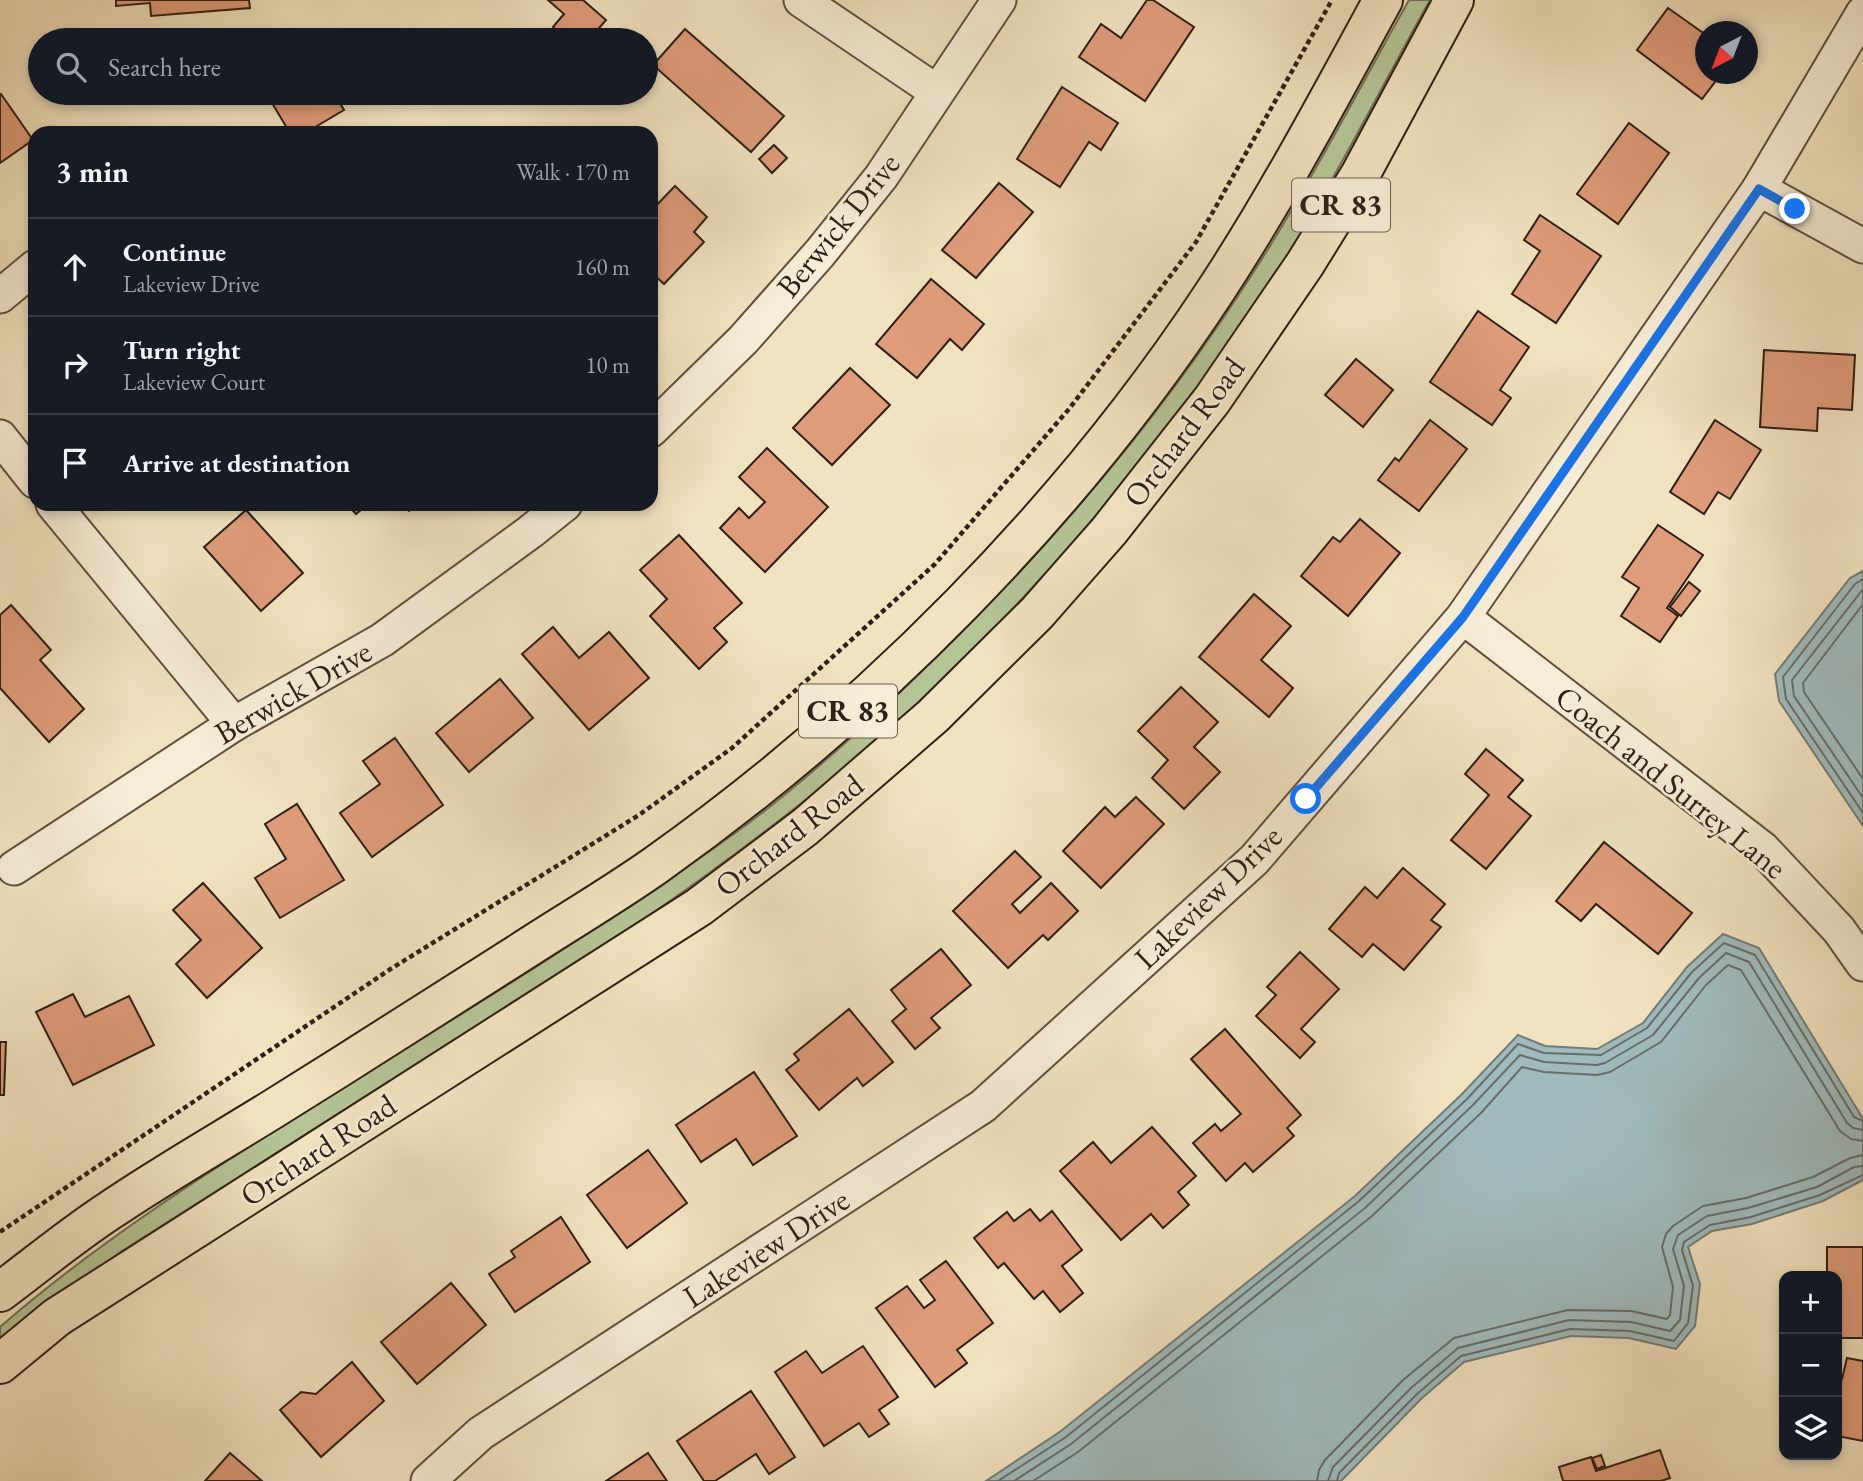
<!DOCTYPE html>
<meta charset="utf-8">
<style>
body{margin:0;font-family:"EB Garamond",serif;background:#242831;color:#f1f3f6}
.controls{position:absolute;right:21px;bottom:21px;display:grid;overflow:hidden;border-radius:14px;box-shadow:0 4px 10px #0003}
.controls button{width:63px;height:63px;display:grid;place-items:center;padding:0;border:0;border-bottom:2px solid #363941;background:#171b24;color:#f1f3f6;font:35px sans-serif}
.compass{position:absolute;left:1695px;top:21px;width:63px;height:63px;border-radius:50%;background:#171b24;box-shadow:0 4px 10px #0003;rotate:222deg}
.stop{position:absolute;width:21px;height:21px;margin:-16px;border:5px solid #1a73e8;border-radius:50%;background:#fff}
.stop.end{background:#1a73e8;border-color:#fff;box-shadow:0 2px 7px #0008}
.list{margin:0;padding:0;list-style:none}
h2{display:flex;justify-content:space-between;align-items:center;height:91px;margin:0;padding:0 28px;font-size:30px}
h2 small{font-size:23px;font-weight:400;color:#9ea1a6}
.list li{display:grid;grid-template-columns:46px 1fr auto;gap:21px;align-items:center;box-sizing:border-box;height:98px;padding:0 28px;border-top:2px solid #363941}
.list b{display:block;font-size:26px;white-space:nowrap}
.list p{margin:0;font-size:23px;white-space:nowrap;color:#9ea1a6}
.list em{font-size:23px;font-style:normal;color:#9ea1a6}
.icon{flex:none;width:38px;height:38px;fill:none;stroke:currentColor;stroke-width:2;stroke-linecap:round;stroke-linejoin:round}
.map{position:relative;flex:none;width:1863px;height:1481px;overflow:hidden}
.search{position:absolute;background:#171b24;box-shadow:0 4px 10px #0003;left:28px;top:28px;width:630px;height:77px;display:flex;align-items:center;gap:18px;box-sizing:border-box;padding:0 24px;border-radius:38px;color:#9ea1a6;font-size:26px}
.panel{position:absolute;background:#171b24;box-shadow:0 4px 10px #0003;left:28px;top:126px;width:630px;height:385px;border-radius:21px}
.map>svg:first-child{display:block}
</style>
<div class="map">
<svg width="1863" height="1481" viewBox="0 0 1863 1481">
<rect width="100%" height="100%" fill="#f2e3c0"/>
<filter id="stains"><feTurbulence type="fractalNoise" baseFrequency=".00286" numOctaves="4"/><feColorMatrix values="0 0 0 0 .2 0 0 0 0 .09 0 0 0 0 .02 0 0 0 .5 -.17"/></filter>
<radialGradient id="worn" r=".72"><stop offset=".6" stop-color="#630" stop-opacity="0"/><stop offset="1" stop-color="#630" stop-opacity=".3"/></radialGradient>
<path fill="#b5c596" stroke="#727256" stroke-width="2" d="M1409,0H1430C1378,93 1330,190 1272,279C1160,451 1020,616 866,750C794,812 718,868 640,922L122,1251L0,1341V1327C100,1240 211,1170 323,1100C463,1013 604,927 738,831C801,785 860,731 917,676C1052,547 1175,401 1273,241C1321,163 1364,80 1409,0Z"/>
<g fill="#a0bbbd" stroke="#727d7a" stroke-width="2">
<polygon points="1863,571 1863,826 1779,701 1775,674 1850,578"/>
<polygon points="1723,934 1759,948 1863,1119 1863,1180 1823,1201 1752,1224 1712,1231 1688,1247 1700,1284 1695,1326 1676,1349 1629,1338 1571,1336 1464,1362 1421,1399 1341,1481 986,1481 1061,1431 1355,1196 1462,1094 1518,1035 1545,1046 1597,1049 1643,1023 1687,967"/>
</g>
<g fill="none" stroke-linecap="round" stroke-linejoin="round">
<g stroke="#676d6a" stroke-width="2">
<polyline points="1863,579 1855,584 1783,677 1786,699 1863,813"/>
<polyline points="1863,589 1792,680 1794,696 1863,798"/>
<polyline points="1863,604 1803,683 1804,692 1863,779"/>
<polyline points="998,1481 1066,1437 1359,1201 1467,1099 1518,1044 1544,1053 1601,1055 1647,1028 1692,972 1724,943 1755,955 1854,1117 1863,1121"/>
<polyline points="1014,1481 1071,1444 1365,1208 1473,1105 1520,1055 1544,1062 1597,1065 1605,1063 1653,1035 1699,978 1726,953 1749,962 1847,1123 1853,1128 1863,1130"/>
<polyline points="1033,1481 1078,1452 1372,1216 1481,1113 1522,1067 1544,1072 1597,1075 1610,1072 1661,1042 1706,985 1728,965 1741,970 1840,1131 1851,1139 1863,1141"/>
<polyline points="1317,1481 1319,1470 1325,1460 1403,1380 1454,1338 1568,1310 1631,1311 1667,1319 1670,1315 1673,1287 1662,1247 1666,1234 1673,1226 1703,1206 1746,1198 1813,1177 1850,1158 1863,1155"/>
<polyline points="1328,1481 1333,1467 1411,1388 1458,1348 1569,1320 1631,1322 1670,1331 1680,1320 1684,1286 1673,1249 1678,1235 1707,1216 1748,1208 1817,1187 1854,1167 1863,1166"/>
<polyline points="1337,1481 1339,1473 1417,1394 1461,1356 1570,1329 1630,1331 1674,1341 1688,1323 1693,1286 1682,1250 1684,1242 1710,1225 1751,1217 1820,1195 1863,1175"/>
</g>
</g>
<g fill="#df9c7a" stroke="#2e1f16" stroke-width="2">
<polygon points="116,0 249,0 250,8 151,16 150,3 116,6"/>
<polygon points="548,0 583,0 606,20 589,40 568,40 553,27 564,14"/>
<polygon points="1147,0 1153,0 1194,27 1145,101 1079,57 1101,24 1121,38"/>
<polygon points="1668,8 1706,35 1706,74 1721,74 1702,99 1637,50"/>
<polygon points="295,29 302,40 277,40"/>
<polygon points="685,29 784,116 751,152 653,65"/>
<polygon points="1062,87 1118,123 1101,150 1089,142 1060,187 1017,159"/>
<polygon points="266,93 334,93 344,110 305,133 290,133"/>
<polygon points="1,94 33,140 0,163 0,95"/>
<polygon points="1629,123 1669,153 1618,224 1577,194"/>
<polygon points="774,145 787,158 772,173 759,159"/>
<polygon points="999,183 1033,212 976,278 942,250"/>
<polygon points="675,186 707,217 694,232 704,242 664,284 651,272 651,211"/>
<polygon points="1540,215 1601,256 1556,323 1512,294 1540,251 1524,240"/>
<polygon points="931,279 984,324 962,350 950,339 917,378 876,344"/>
<polygon points="1478,311 1529,347 1500,390 1511,398 1492,425 1430,382"/>
<polygon points="1764,350 1855,355 1852,410 1818,408 1817,431 1760,427"/>
<polygon points="1356,359 1393,390 1363,427 1325,395"/>
<polygon points="850,368 890,405 832,465 793,428"/>
<polygon points="1430,420 1467,449 1419,511 1378,480 1395,458 1399,461"/>
<polygon points="1715,420 1761,450 1730,499 1718,492 1704,514 1670,492"/>
<polygon points="767,448 828,507 765,572 720,528 739,508 749,518 765,502 739,477"/>
<polygon points="347,504 368,504 356,514"/>
<polygon points="403,504 418,504 409,511"/>
<polygon points="246,510 303,573 261,611 204,547"/>
<polygon points="1360,519 1400,553 1348,616 1301,576 1333,537 1340,542"/>
<polygon points="1658,525 1703,555 1667,608 1678,616 1660,642 1621,616 1639,588 1622,577"/>
<polygon points="679,535 742,603 714,628 727,642 699,669 650,616 667,599 640,570"/>
<polygon points="1689,582 1700,591 1681,616 1670,607"/>
<polygon points="1254,594 1291,626 1261,660 1293,688 1269,717 1199,657"/>
<polygon points="11,605 51,650 40,660 84,709 49,742 0,688 0,615"/>
<polygon points="553,627 579,658 609,632 649,678 589,730 522,654"/>
<polygon points="500,679 533,718 469,772 436,733"/>
<polygon points="1181,687 1218,722 1194,747 1220,772 1184,809 1152,778 1168,760 1138,731"/>
<polygon points="395,738 443,805 372,857 340,813 380,784 363,761"/>
<polygon points="1486,749 1523,780 1508,797 1531,816 1486,869 1451,840 1489,795 1465,774"/>
<polygon points="1136,797 1164,824 1101,888 1063,851 1105,807 1115,817"/>
<polygon points="297,804 344,880 280,918 255,878 286,859 265,824"/>
<polygon points="1604,842 1692,913 1658,954 1596,904 1581,921 1556,901"/>
<polygon points="1015,851 1041,877 1012,904 1020,913 1051,883 1078,911 1048,940 1043,935 1008,968 953,911"/>
<polygon points="1403,868 1445,904 1431,920 1441,927 1404,970 1373,944 1362,957 1329,929 1365,887 1377,898"/>
<polygon points="203,883 262,948 207,998 176,964 201,940 173,910"/>
<polygon points="941,949 971,985 931,1018 940,1028 915,1049 892,1021 906,1009 891,990"/>
<polygon points="1300,952 1339,989 1301,1029 1315,1042 1300,1058 1256,1016 1276,995 1267,987"/>
<polygon points="73,994 85,1017 129,996 154,1045 73,1085 36,1012"/>
<polygon points="849,1009 893,1062 863,1086 857,1078 819,1110 786,1070 799,1060 794,1054"/>
<polygon points="1225,1029 1301,1115 1287,1128 1294,1136 1253,1172 1245,1163 1226,1181 1193,1143 1215,1124 1221,1131 1241,1114 1191,1059"/>
<polygon points="0,1042 6,1042 4,1095 0,1095"/>
<polygon points="754,1072 797,1136 753,1165 736,1139 701,1162 676,1125"/>
<polygon points="1152,1127 1196,1176 1178,1192 1189,1205 1163,1228 1151,1214 1121,1240 1060,1171 1093,1142 1111,1163"/>
<polygon points="648,1150 687,1203 627,1248 587,1195"/>
<polygon points="1030,1209 1040,1221 1052,1211 1082,1250 1062,1266 1083,1293 1060,1312 1043,1291 1034,1299 1004,1263 998,1268 974,1238 1007,1212 1014,1221"/>
<polygon points="561,1217 590,1262 515,1312 489,1274 515,1257 511,1251"/>
<polygon points="1827,1247 1863,1247 1863,1338 1837,1338 1837,1276 1827,1276"/>
<polygon points="946,1261 993,1323 957,1350 967,1363 935,1387 876,1308 907,1286 924,1308 935,1300 920,1280"/>
<polygon points="451,1283 486,1325 417,1384 381,1342"/>
<polygon points="863,1346 898,1397 879,1410 889,1424 869,1437 859,1423 824,1446 775,1372 806,1351 822,1373"/>
<polygon points="1847,1358 1863,1361 1863,1441 1837,1436 1837,1378 1842,1379"/>
<polygon points="352,1362 384,1401 321,1457 280,1410 301,1392 316,1394"/>
<polygon points="751,1391 795,1457 769,1474 756,1454 715,1481 704,1481 677,1441"/>
<polygon points="1660,1450 1670,1478 1661,1481 1563,1481 1559,1467 1591,1457 1596,1471"/>
<polygon points="230,1453 262,1481 205,1481"/>
<polygon points="648,1453 667,1481 606,1481"/>
<polygon points="1601,1455 1605,1466 1597,1469 1592,1458"/>
</g>
<g fill="none" stroke-linecap="round" stroke-linejoin="round">
<g stroke="#5f5040" stroke-width="37">
<g id="minor">
<polyline points="801,0 937,92"/>
<polyline points="1759,189 1863,246"/>
<polyline points="0,296 35,267"/>
<polyline points="651,430 743,340 820,253 881,177 999,0"/>
<polyline points="0,437 35,481"/>
<polyline points="53,504 234,724"/>
<polyline points="1463,617 1763,849 1839,930 1863,964"/>
<polyline points="14,868 234,724 382,640 530,532 565,504"/>
<polyline points="428,1481 481,1433 983,1106 1254,860 1463,617 1759,189 1863,13"/>
</g>
</g>
<g stroke="#2e1f16" stroke-width="42">
<g id="major">
<path d="M0,1292C36,1265 71,1236 109,1211C162,1175 218,1143 273,1109C355,1058 436,1006 518,954C564,924 612,896 656,865C870,713 1070,512 1214,293C1276,199 1329,99 1383,0"/>
<polyline points="0,1364 57,1317 699,907 805,827 933,716 1037,613 1109,531 1212,400 1305,264 1360,175 1454,0"/>
</g>
</g>
<polyline stroke="#2e1f16" stroke-width="4.5" stroke-dasharray="5 3.5" stroke-linecap="butt" points="0,1232 389,970 639,815 732,748 935,564 1069,409 1196,242 1332,0"/>
<use href="#minor" stroke="#f7edd6" stroke-width="33"/>
<use href="#major" stroke="#f2e3c0" stroke-width="38"/>
</g>
<g fill="none" stroke-linecap="round" stroke-linejoin="round">
<polyline stroke="#1a73e8" stroke-width="9" points="1306,799 1463,617 1759,189 1795,209"/>
</g>
<g text-anchor="middle" stroke-width="5" stroke-linejoin="round" paint-order="stroke">
<g fill="#f7edd6" stroke="#6a5d50" stroke-width="2">
<rect x="1292" y="178.5" width="98" height="53" rx="5"/>
<rect x="799" y="684.5" width="98" height="53" rx="5"/>
</g>
<g font-size="30" font-weight="bold" fill="#2e1f16">
<text x="1341" y="215">CR 83</text>
<text x="848" y="721">CR 83</text>
</g>
<g font-size="32" fill="#2e1f16" stroke="#f7edd6">
<text transform="translate(838 225) rotate(-51)" y="11">Berwick Drive</text>
<text transform="translate(1184 432) rotate(-53)" y="11">Orchard Road</text>
<text transform="translate(293 692) rotate(-30)" y="11">Berwick Drive</text>
<text transform="translate(1671 782) rotate(39)" y="11">Coach and Surrey Lane</text>
<text transform="translate(789 835) rotate(-38)" y="11">Orchard Road</text>
<text transform="translate(1208 897) rotate(-44)" y="11">Lakeview Drive</text>
<text transform="translate(318 1150) rotate(-33)" y="11">Orchard Road</text>
<text transform="translate(766 1248) rotate(-33)" y="11">Lakeview Drive</text>
</g>
</g>
<rect width="100%" height="100%" filter="url(#stains)"/>
<rect width="100%" height="100%" fill="url(#worn)"/>
</svg>
<div class="controls">
<button>+</button>
<button>−</button>
<button><svg class="icon" aria-label="layers" viewBox="0 0 24 24"><path d="M12 4l9 5-9 5-9-5zM3 14l9 5 9-5"/></svg></button>
</div>
<svg class="compass" viewBox="-18 -18 36 36"><path d="M0-13l5 13h-10z" fill="#e53935"/><path d="M0 13l5-13h-10z" fill="#9ea1a6"/></svg>
<div class="stop" style="left:1306px;top:799px"></div>
<div class="stop end" style="left:1795px;top:209px"></div>
<div class="search"><svg class="icon" aria-label="search" viewBox="0 0 24 24"><circle cx="10" cy="10" r="6"/><path d="M15 15l6 6"/></svg>Search here</div>
<section class="panel">
<h2>3 min<small>Walk · 170 m</small></h2>
<ul class="list">
<li><svg class="icon" aria-label="ahead" viewBox="0 0 24 24"><path d="M12 20V5M6 11l6-6 6 6"/></svg><div><b>Continue</b><p>Lakeview Drive</p></div><em>160 m</em></li>
<li><svg class="icon" aria-label="right" viewBox="0 0 24 24"><path d="M7 20v-9h11M14 6l5 5-5 5"/></svg><div><b>Turn right</b><p>Lakeview Court</p></div><em>10 m</em></li>
<li><svg class="icon" aria-label="arrive" viewBox="0 0 24 24"><path d="M6 21V4h12l-3 4 3 4H6"/></svg><div><b>Arrive at destination</b></div></li>
</ul>
</section>
</div>
